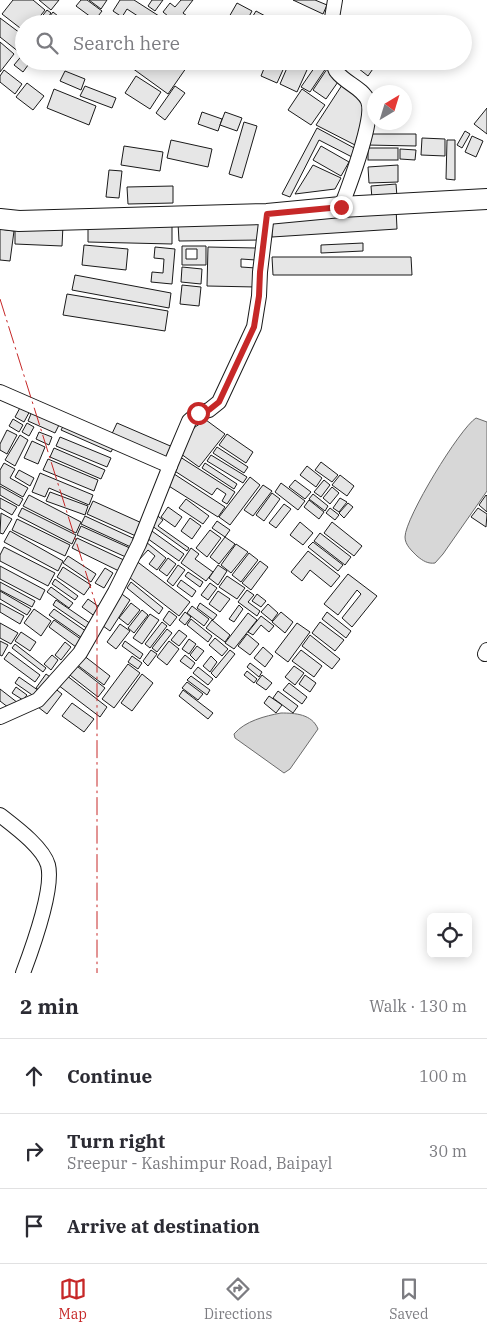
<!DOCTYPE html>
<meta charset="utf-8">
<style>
body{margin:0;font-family:"IBM Plex Serif",serif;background:#f2f2f3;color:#2b2b33}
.controls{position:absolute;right:15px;bottom:15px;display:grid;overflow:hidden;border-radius:8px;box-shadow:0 2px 12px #0003}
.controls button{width:45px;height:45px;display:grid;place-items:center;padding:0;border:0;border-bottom:1px solid #e1e1e2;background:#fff;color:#2b2b33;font:25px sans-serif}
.compass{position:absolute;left:367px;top:85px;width:45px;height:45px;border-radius:50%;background:#fff;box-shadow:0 2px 12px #0003;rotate:38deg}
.stop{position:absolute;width:15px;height:15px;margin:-11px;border:4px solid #c62828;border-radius:50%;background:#fff}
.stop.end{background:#c62828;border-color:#fff;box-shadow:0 1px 5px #0008}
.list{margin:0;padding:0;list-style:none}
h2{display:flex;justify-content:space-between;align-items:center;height:65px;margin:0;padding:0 20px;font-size:21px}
h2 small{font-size:16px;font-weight:400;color:#7c7c81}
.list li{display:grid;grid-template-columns:32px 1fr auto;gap:15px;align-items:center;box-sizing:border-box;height:75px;padding:0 20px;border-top:1px solid #e1e1e2}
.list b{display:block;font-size:19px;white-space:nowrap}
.list p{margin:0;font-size:16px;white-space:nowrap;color:#7c7c81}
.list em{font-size:16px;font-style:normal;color:#7c7c81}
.icon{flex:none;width:28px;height:28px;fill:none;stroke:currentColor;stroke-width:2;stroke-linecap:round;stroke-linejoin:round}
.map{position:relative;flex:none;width:487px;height:973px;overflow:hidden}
.search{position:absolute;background:#fff;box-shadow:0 2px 12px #0003;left:15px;right:15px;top:15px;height:55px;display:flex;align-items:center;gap:12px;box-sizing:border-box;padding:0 18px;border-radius:28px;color:#7c7c81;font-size:19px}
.sheet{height:290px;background:#fff}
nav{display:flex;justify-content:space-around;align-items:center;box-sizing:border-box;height:70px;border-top:1px solid #e1e1e2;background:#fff;font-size:14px;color:#7c7c81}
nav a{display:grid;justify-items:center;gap:2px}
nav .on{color:#c62828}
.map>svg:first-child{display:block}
</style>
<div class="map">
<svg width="487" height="973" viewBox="0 0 487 973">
<rect width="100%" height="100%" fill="#fff"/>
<g fill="#d7d7d7" stroke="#6a6a6a">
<path d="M476,418L487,422V491L443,554L435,563C428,564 423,561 417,556C412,551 405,545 405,537C405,518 460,428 476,418Z"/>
<path d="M281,713C295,713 312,714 318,729L290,769L284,773L235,738L234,734C245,721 265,716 281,713Z"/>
</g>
<g fill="#e6e6e6" stroke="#1a1a1a" fill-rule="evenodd">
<polygon points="13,0 33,0 45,10 34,24 24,24 24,31 2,14"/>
<polygon points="39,0 59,0 51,10"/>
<polygon points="81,0 87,0 102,11 95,20 76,6"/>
<polygon points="89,0 107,0 101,9"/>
<polygon points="120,0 134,0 159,16 154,24 150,24 127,9 122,17 113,11"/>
<polygon points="152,0 163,0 155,11 148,6"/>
<polygon points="181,0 193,0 183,13 187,16 182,24 178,24 163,12 170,3 175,7"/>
<polygon points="293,0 315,0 327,5 323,14"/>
<polygon points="237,3 252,11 245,24 225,24"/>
<polygon points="47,10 51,13 43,24 36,24"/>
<polygon points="256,11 267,17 263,24 248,24"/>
<polygon points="53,12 68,24 50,24 46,21"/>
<polygon points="0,18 24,36 24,46 19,52 0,37"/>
<polygon points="0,42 14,54 0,72"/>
<polygon points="24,53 24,61 31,61 23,72 14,65"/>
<polygon points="137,61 191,61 168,94 132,68"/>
<polygon points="243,61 260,61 255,69"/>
<polygon points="267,61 287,61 277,83 261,76"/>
<polygon points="290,61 311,61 297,92 280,84"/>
<polygon points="319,61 324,61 328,65 310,92 301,87"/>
<polygon points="349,61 374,61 377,63 368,76"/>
<polygon points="327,69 340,79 326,99 313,90"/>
<polygon points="4,70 22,84 15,94 0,82 0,76"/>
<polygon points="65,71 85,79 81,90 60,81"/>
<polygon points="136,76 161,92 150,109 125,93"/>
<polygon points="344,82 366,107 355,145 316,125"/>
<polygon points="27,83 44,96 33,110 16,97"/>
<polygon points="85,86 116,98 112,108 80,96"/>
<polygon points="175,86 185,93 165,120 156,113"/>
<polygon points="54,89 96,106 89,125 47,108"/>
<polygon points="302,89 325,105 311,125 288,110"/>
<polygon points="487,108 487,134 474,124"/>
<polygon points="202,112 222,119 218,131 198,124"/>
<polygon points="225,112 242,118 237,131 220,125"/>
<polygon points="244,122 257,126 242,178 229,174"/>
<polygon points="317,128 356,149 352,157 319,140 290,197 282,194"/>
<polygon points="465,131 470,134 462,148 457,145"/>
<polygon points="368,134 416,134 416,146 367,145"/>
<polygon points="472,136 483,141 476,157 465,152"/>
<polygon points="422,138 445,139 445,156 421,155"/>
<polygon points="171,140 212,149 208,167 167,158"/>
<polygon points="447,140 455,140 455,180 446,179"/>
<polygon points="124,146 163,152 160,171 121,165"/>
<polygon points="321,146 349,162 341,176 313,160"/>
<rect x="368" y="148" width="30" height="12"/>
<polygon points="400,149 416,150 415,160 400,159"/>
<polygon points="313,165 341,178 335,189 295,194"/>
<polygon points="398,165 398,182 369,183 368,167"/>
<polygon points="109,170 122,171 119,198 106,197"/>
<polygon points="396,184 397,197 372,199 371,186"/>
<polygon points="173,186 173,203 128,204 127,187"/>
<polygon points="396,208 397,229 272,237 271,216"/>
<polygon points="262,221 262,240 179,241 178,223"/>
<polygon points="15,224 63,225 62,246 15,244"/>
<polygon points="88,225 172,226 172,244 88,242"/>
<polygon points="0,229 14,231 10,261 0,260"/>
<polygon points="363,243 363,251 321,253 321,245"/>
<polygon points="84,245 128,249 126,270 82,265"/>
<path d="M182,246H206V265H182ZM186,249H197V259H186Z"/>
<polygon points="155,247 175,249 172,284 151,282 152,272 163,273 164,259 154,258"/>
<polygon points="208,247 256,248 256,260 241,259 241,267 256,268 256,287 207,286"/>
<polygon points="272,257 411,257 412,275 273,275"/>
<polygon points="182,267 202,269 201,284 181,282"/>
<polygon points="75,275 171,293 169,308 72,290"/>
<polygon points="182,285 201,287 199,306 180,304"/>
<polygon points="67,294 168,311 165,331 63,315"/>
<polygon points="22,404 31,409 24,422 15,417"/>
<polygon points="33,409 61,421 55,433 28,421"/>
<polygon points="13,419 23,425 19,432 9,426"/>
<polygon points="206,420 225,434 199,467 177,451 195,427"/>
<polygon points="27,423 34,427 29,436 22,432"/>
<polygon points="65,423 115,444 111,452 61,430"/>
<polygon points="117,423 175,448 168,463 110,438"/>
<polygon points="7,430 17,435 7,454 0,450 0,444"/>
<polygon points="39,432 52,437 49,445 36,439"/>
<polygon points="227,434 253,452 246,463 219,445"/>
<polygon points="20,435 28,440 15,466 5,460"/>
<polygon points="60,437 111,458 107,467 56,446"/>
<polygon points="32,441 45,447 38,464 24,458"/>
<polygon points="217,447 248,467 244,473 213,453"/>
<polygon points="54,448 105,470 101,479 50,457"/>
<polygon points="177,455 235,492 227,504 222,501 226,494 217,488 212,495 170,468"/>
<polygon points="211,455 247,477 243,483 207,461"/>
<polygon points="48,459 98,480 94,491 43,470"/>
<polygon points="321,462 338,475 332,482 315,470"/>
<polygon points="4,463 15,469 10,478 28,488 23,497 0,484 0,470"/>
<polygon points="205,463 237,484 234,489 202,468"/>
<polygon points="307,466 322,478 316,487 300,475"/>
<polygon points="19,470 34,478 30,486 15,477"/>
<polygon points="171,472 225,507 218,517 164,483"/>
<polygon points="40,473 93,495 89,505 49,488 45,497 32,492"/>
<polygon points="340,475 354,486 347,496 332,485"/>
<polygon points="250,477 260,485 230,525 219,517"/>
<polygon points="295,480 311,492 305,499 289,487"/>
<polygon points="324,480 330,485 321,497 314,492"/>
<polygon points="281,483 305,501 298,510 275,492"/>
<polygon points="263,485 272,491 253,516 244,510"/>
<polygon points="0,486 23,499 19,506 0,495"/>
<polygon points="332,487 339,493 330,504 323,498"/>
<polygon points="50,492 88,506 85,515 46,501"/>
<polygon points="272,493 280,499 264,521 256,515"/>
<polygon points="313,494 328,506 325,511 309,499"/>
<polygon points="29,495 81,522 76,533 23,506"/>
<polygon points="486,495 487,496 487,512 479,505"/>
<polygon points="0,498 17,507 12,515 0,508"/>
<polygon points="340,498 347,502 339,512 333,508"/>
<polygon points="186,499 209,516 203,524 179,508"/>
<polygon points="309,500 324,512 319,519 304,507"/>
<polygon points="93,501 144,524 138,537 87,514"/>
<polygon points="348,503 353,507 344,518 339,513"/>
<polygon points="284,504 291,509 276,528 269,523"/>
<polygon points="168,507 182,517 175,527 161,517"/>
<polygon points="22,508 76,535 72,544 18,516"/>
<polygon points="330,508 339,515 335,520 326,513"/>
<polygon points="478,508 487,514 486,527 471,517"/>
<polygon points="1,513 12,519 3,534 0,533"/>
<polygon points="155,514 163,520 158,526 189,548 187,551 148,523"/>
<polygon points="85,516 137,540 133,548 81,524"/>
<polygon points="190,518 201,526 192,539 181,531"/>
<polygon points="17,519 70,545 65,556 12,530"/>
<polygon points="217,521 230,530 225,537 212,528"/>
<polygon points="300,522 313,533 303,545 290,535"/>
<polygon points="332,522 362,546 354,556 324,533"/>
<polygon points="81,526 132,549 128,558 77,535"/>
<polygon points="149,529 184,554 179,561 144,536"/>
<polygon points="210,530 221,538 207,557 196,548"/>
<polygon points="10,531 63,561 58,571 4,542"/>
<polygon points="320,533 351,557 345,565 314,541"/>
<polygon points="225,537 235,544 219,564 210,557"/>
<polygon points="77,538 126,561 121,572 72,548"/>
<polygon points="146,542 166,558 157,570 149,564 155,556 148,550 138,561 134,558"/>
<polygon points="313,542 343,565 338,571 308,547"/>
<polygon points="236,544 248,552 231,573 221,565"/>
<polygon points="4,547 55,573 48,586 0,561 0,555"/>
<polygon points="191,548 199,554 195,559 213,572 206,581 181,563"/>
<polygon points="308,551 340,576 331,587 310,570 302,581 291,572"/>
<polygon points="249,553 258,560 241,582 232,575"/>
<polygon points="68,556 96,574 91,582 63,563"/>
<polygon points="168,558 176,564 167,576 159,570"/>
<polygon points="135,560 190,602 179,616 125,574"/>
<polygon points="260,561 268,567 251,590 242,583"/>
<polygon points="178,565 185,570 173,586 167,581"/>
<polygon points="218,565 227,571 218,585 209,578"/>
<polygon points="0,566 45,590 40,600 0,579"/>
<polygon points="63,567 91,585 84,595 57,577"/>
<polygon points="105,568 113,573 104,588 95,583"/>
<polygon points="188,572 203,582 200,587 185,576"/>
<polygon points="348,574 377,596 352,627 342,618 361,594 357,590 338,615 324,604"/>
<polygon points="227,576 245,588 237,599 219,587"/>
<polygon points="55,579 78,596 75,600 52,584"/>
<polygon points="181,580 196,591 192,597 177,586"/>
<polygon points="0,582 35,601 32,607 0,590"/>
<polygon points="131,582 163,608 159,614 127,588"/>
<polygon points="210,583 217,588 208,600 201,595"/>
<polygon points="51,587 73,603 69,608 47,592"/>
<polygon points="247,590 254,595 248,602 260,611 257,616 238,602"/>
<polygon points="0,591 31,609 27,615 0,599"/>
<polygon points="218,591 230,599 220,612 209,604"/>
<polygon points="119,592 130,600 110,631 99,623"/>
<polygon points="257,594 266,601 261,607 252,601"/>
<polygon points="88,599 102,609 96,617 82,607"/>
<polygon points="56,600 94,626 91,631 53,605"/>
<polygon points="0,603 24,616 20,624 0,612"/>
<polygon points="131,603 140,610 128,625 119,618"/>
<polygon points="200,603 217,615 213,620 197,608"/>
<polygon points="268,604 278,613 272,621 261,612"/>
<polygon points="239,605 243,609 234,622 229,619"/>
<polygon points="192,606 209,619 204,626 187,613"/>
<polygon points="34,609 51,621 41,636 24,623"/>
<polygon points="54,609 90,634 85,640 49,615"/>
<polygon points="142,610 148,615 134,633 128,628"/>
<polygon points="169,611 177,617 170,626 163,620"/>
<polygon points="185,612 191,617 185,625 179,620"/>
<polygon points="281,612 293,622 285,633 272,622"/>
<polygon points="327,612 351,631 346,638 322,619"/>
<polygon points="248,613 257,620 234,649 225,643"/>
<polygon points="150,614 159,620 142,644 133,638"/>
<polygon points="261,616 274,626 269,632 261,625 253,635 248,632"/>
<polygon points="191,619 212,636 208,642 187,625"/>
<polygon points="54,620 85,642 80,650 49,627"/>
<polygon points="212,620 230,635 225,642 206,628"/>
<polygon points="162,622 167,626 150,648 145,644"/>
<polygon points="320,622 344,640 335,651 312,633"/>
<polygon points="0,623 18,633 11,644 0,638"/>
<polygon points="297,623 310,632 288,662 275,652"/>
<polygon points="120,624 130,631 116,649 107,642"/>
<polygon points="167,629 172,633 157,652 152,648"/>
<polygon points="179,630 187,636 179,646 171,640"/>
<polygon points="21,632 36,642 30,651 15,641"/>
<polygon points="247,634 259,644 250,655 238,646"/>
<polygon points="310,635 340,659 332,669 302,646"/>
<polygon points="215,638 228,649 222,656 209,645"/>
<polygon points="189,639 196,644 189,654 182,649"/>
<polygon points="0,641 8,645 2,656 0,655"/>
<polygon points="125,641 143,654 140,659 122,646"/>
<polygon points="169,641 179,649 167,665 157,657"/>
<polygon points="65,642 71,647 61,660 55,655"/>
<polygon points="15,644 46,668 43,672 12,648"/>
<polygon points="197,646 204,651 196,661 190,655"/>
<polygon points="263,647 273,656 265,667 254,658"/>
<polygon points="151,650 157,654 148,666 143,661"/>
<polygon points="230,650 235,654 216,678 211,673"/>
<polygon points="301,650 322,666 314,677 292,661"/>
<polygon points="9,652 40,675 35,682 4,659"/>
<polygon points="52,655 58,660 51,670 44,664"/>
<polygon points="83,655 110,676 104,685 76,664"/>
<polygon points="185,655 195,663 191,669 180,661"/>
<polygon points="132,656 142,663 138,669 128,662"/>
<polygon points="211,656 217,662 210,672 203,666"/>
<polygon points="73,663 105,688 98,697 66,672"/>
<polygon points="250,663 262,672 259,677 247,667"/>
<polygon points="128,664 140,673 114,708 102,699"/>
<polygon points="294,666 304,673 295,685 285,677"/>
<polygon points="198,667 213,679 208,685 193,673"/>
<polygon points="247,671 257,679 254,683 244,675"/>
<polygon points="46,674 53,679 44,693 36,688"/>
<polygon points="142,674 153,683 132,711 121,703"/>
<polygon points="66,675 107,707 100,717 58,685"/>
<polygon points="262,675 272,683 266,690 256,683"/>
<polygon points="305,675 316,683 310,692 299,684"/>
<polygon points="191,676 210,690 207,695 187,680"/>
<polygon points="19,677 42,693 38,699 15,683"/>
<polygon points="187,682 203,694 198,700 182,688"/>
<polygon points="289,683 307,697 302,704 283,690"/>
<polygon points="16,687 27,695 23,700 12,693"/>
<polygon points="53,687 62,694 47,714 38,707"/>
<polygon points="0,689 18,703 13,711 0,701"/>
<polygon points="183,690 213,713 208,719 179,696"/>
<polygon points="278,691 298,706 293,713 273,698"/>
<polygon points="269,696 282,705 276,713 264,703"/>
<polygon points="72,703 94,719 84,732 62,716"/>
</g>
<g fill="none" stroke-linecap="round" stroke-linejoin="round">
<g stroke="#1a1a1a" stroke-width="16">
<g id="street">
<polyline points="331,24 335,0"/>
<path d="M334,61C334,65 335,70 337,72C345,83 363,88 368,101C375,118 348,189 341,207"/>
<polyline points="0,392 170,466"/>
<polyline points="485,654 487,650"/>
<polyline points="0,717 38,700 80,653 115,592 139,544 170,466 189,421 198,413 209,410 219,402 254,327 259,296 260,272 267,214"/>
<path d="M0,815C14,826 43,847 48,865C54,888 32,949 23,973"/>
</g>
</g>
<g stroke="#1a1a1a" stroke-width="22">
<polyline id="secondary" points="0,219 19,221 267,214 341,207 487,199"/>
</g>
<use href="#street" stroke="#fff" stroke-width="14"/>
<use href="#secondary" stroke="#fff" stroke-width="20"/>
<polyline stroke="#c62828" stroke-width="1" stroke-dasharray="18 4 2.5 4" stroke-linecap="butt" points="0,299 97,608 97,973"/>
</g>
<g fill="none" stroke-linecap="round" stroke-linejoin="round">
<polyline stroke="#c62828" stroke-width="6" points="198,413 209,410 219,402 254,327 259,296 260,272 267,214 341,207"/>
</g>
</svg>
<div class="controls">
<button><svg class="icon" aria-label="locate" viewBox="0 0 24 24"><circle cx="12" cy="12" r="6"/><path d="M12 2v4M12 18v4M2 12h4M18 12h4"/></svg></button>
</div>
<svg class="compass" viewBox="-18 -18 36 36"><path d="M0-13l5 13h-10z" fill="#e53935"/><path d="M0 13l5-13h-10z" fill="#7c7c81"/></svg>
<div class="stop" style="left:198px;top:413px"></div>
<div class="stop end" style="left:341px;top:207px"></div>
<div class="search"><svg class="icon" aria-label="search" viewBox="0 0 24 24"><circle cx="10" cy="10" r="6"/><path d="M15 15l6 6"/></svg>Search here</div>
</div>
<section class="sheet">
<h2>2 min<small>Walk · 130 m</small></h2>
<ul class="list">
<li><svg class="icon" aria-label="ahead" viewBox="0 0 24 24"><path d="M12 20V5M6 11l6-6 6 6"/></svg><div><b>Continue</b></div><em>100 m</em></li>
<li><svg class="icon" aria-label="right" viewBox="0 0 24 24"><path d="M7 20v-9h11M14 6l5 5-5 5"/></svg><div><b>Turn right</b><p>Sreepur - Kashimpur Road, Baipayl</p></div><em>30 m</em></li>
<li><svg class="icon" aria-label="arrive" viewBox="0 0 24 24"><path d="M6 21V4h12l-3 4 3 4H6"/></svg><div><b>Arrive at destination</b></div></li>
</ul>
</section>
<nav>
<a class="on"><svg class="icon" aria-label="map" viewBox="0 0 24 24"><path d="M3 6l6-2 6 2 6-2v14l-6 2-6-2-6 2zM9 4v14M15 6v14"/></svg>Map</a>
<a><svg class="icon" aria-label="directions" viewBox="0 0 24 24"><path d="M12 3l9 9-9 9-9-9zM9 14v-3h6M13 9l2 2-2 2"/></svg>Directions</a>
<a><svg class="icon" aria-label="saved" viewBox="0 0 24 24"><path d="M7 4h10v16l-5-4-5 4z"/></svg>Saved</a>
</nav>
